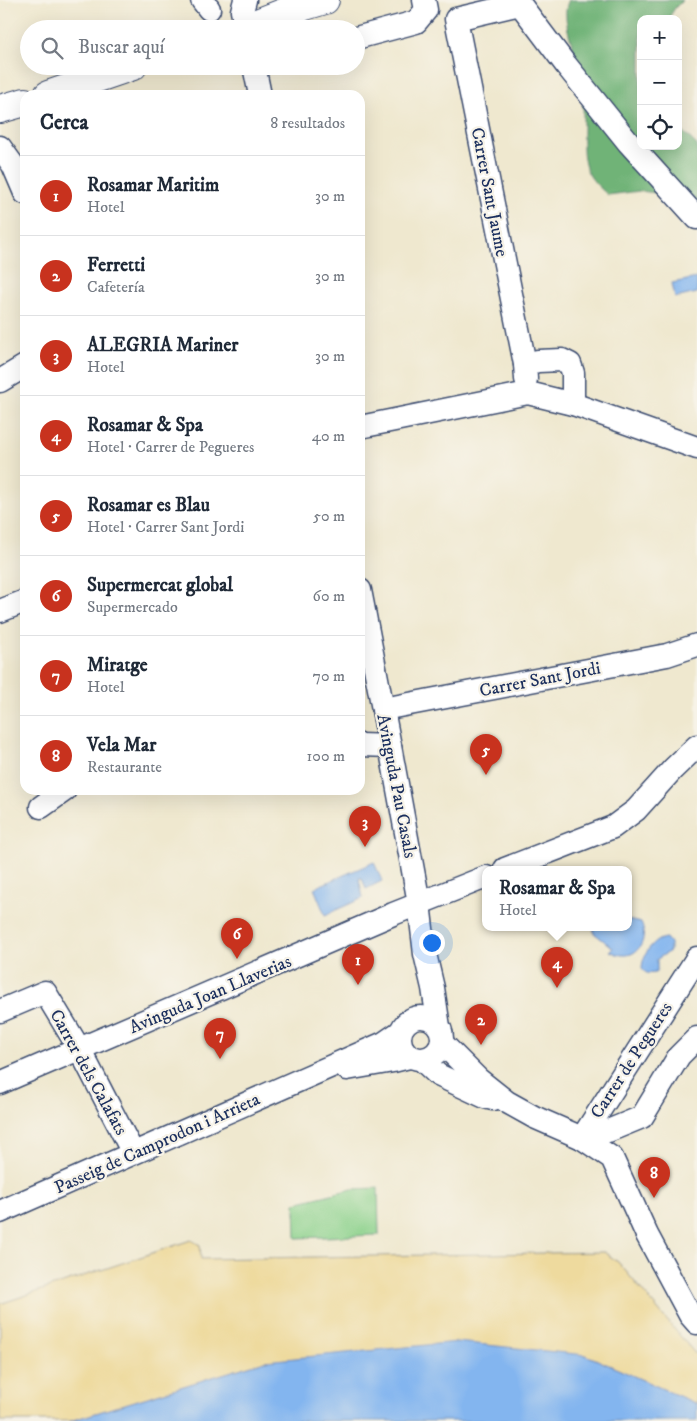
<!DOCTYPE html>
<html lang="es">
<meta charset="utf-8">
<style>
body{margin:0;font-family:"IM FELL DW Pica",serif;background:#f6f6f7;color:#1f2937}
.controls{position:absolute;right:15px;top:15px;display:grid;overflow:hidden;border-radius:10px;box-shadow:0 5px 20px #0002}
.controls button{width:45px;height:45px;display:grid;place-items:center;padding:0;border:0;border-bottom:1px solid #e0e1e3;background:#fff;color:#1f2937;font:25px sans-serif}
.you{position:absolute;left:431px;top:942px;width:18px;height:18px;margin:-12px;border:4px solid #fff;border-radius:50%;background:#1a73e8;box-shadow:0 0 0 8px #1a73e833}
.badge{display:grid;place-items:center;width:32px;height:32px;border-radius:50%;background:#c8321e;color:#fff;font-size:16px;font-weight:700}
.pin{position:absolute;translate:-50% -41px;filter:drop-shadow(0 1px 2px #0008)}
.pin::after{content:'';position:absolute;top:26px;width:18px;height:15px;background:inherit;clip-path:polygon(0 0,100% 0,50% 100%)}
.popup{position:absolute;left:482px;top:866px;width:150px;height:65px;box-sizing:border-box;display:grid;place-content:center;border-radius:10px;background:#fff;filter:drop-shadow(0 1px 4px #0005);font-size:16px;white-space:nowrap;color:#747a83}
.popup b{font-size:19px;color:#1f2937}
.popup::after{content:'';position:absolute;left:50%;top:100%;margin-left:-10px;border:10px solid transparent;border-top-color:#fff}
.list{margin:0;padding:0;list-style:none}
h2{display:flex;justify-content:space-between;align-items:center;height:65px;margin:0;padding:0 20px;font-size:21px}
h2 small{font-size:16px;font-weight:400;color:#747a83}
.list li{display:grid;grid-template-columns:32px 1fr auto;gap:15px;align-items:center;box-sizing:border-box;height:80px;padding:0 20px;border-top:1px solid #e0e1e3}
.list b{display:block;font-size:19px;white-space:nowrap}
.list p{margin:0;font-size:16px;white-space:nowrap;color:#747a83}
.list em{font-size:16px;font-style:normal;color:#747a83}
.icon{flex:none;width:28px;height:28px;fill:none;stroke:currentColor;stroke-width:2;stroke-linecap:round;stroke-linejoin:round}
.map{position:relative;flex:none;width:697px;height:1421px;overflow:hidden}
.search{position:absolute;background:#fff;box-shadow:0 5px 20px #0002;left:20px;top:20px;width:345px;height:55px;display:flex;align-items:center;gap:12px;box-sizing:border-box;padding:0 18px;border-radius:28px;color:#747a83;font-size:19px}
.panel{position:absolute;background:#fff;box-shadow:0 5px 20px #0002;left:20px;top:90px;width:345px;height:705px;border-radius:15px}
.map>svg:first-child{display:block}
</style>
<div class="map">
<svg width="697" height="1421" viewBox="0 0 697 1421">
<rect width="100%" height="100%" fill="#f7f3e8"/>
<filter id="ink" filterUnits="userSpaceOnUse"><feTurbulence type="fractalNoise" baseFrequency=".02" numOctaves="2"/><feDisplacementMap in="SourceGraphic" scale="10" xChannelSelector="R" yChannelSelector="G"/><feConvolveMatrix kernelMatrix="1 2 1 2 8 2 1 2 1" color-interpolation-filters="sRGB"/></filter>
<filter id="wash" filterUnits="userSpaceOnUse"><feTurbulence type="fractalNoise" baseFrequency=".0096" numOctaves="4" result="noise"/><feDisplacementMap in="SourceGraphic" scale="20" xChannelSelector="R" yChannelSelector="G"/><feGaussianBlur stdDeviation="1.12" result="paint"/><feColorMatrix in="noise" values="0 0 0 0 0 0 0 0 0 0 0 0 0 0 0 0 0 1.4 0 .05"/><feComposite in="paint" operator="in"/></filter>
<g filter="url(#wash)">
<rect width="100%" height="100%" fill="#efe8cf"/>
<polygon fill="#8bd18b" stroke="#538074" points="378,1188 379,1235 296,1238 295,1203 352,1189"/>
<path fill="#70b377" stroke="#46716a" d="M569,0H683L675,8L668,19H641V146H678V127L697,145V214L656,193L640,191L608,195C599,187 590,179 586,168C582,155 583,142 583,129C583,110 584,90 580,71C576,54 559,16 569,0Z"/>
<polygon fill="#eeda9e" stroke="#84847e" points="191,1240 200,1245 201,1259 604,1252 618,1262 697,1356 697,1404 586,1355 265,1361 70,1421 0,1421 0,1304"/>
<g fill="#83b5ef" stroke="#4f72a6">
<polygon points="697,278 697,293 675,298 672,283"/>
<polygon points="374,862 382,881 366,889 362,878 359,878 363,898 325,915 314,888"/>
<path d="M628,920L641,923C648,937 640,957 622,955C618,955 614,953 610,951L613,948L594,933L593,927H628Z"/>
<path d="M666,938L670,943V951L657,959V969L655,973C649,974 646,974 642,969C642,956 652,939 666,938Z"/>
<polygon points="457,1342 586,1355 697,1404 697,1421 70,1421 265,1361"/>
</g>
</g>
<g filter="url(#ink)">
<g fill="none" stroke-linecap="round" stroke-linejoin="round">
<g stroke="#3b4b6f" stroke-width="25">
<g id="minor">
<polyline points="202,0 209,9"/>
<polyline points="245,0 242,11 246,29"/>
<polyline points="285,12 296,29"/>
<polyline points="356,38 416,22 426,10 424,0"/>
<polyline points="254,66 260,95"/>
<polyline points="0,147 13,165 25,193"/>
<polyline points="525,364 456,19 520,4 566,65 628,142 697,218"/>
<polyline points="526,379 525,364 538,361 562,360 570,364 573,373 573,404"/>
<polyline points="0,381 25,366"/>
<polyline points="360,427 528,393 573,404 697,448"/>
<polyline points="360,590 390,746 419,903 425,954 433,988 439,1027"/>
<polyline points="0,611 25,601"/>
<polyline points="383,709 667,655 697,645"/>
<polyline points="360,745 390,746"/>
<polyline points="41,807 65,790"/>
<polyline points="505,869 613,827 636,810 673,769 697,746"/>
<polyline points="0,1011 45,992 80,1050 133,1153"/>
<circle cx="421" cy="1038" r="21"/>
<polyline points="442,1043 478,1079 507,1102 534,1117 582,1138 612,1158 647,1235 690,1315 697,1323"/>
<polyline points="422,1060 438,1075 485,1097 493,1099"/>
<polyline points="347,1069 393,1061 409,1057"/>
<polyline points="0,1083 393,914 486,877"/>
<polyline points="582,1138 697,958"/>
<polyline points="582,1138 608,1131 642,1117 679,1056 697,1038"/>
<polyline points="0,1212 384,1043 400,1032"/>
</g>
</g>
<g stroke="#3b4b6f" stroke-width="30">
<g id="major">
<polyline points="242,29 285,12 325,0"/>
<polyline points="48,95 133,66"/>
<polyline points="0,109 25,102"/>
</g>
</g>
<use href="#minor" stroke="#fff" stroke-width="22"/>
<use href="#major" stroke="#fff" stroke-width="28"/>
</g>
</g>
<g text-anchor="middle" stroke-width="4.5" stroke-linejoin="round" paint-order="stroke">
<g font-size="18" fill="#1b2f5e" stroke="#f7f3e8">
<text transform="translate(490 192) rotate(79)" y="6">Carrer Sant Jaume</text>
<text transform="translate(540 679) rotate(-11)" y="6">Carrer Sant Jordi</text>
<text transform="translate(397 786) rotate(79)" y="6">Avinguda Pau Casals</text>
<text transform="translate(210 994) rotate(-23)" y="6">Avinguda Joan Llaverias</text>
<text transform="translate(631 1060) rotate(-57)" y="6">Carrer de Pegueres</text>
<text transform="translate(89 1072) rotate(61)" y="6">Carrer dels Calafats</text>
<text transform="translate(157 1143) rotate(-24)" y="6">Passeig de Camprodon i Arrieta</text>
</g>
</g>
</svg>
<div class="controls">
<button>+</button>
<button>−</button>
<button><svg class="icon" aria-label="locate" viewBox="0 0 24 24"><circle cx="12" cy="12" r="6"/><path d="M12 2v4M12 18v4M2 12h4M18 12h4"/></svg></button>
</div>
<div class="you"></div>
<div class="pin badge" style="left:358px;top:985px">1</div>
<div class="pin badge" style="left:481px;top:1045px">2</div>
<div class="pin badge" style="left:365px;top:847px">3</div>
<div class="pin badge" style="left:557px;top:988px">4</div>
<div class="popup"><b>Rosamar &amp; Spa</b>Hotel</div>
<div class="pin badge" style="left:486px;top:775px">5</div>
<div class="pin badge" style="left:237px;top:959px">6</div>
<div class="pin badge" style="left:220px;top:1059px">7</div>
<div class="pin badge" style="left:654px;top:1198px">8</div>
<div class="search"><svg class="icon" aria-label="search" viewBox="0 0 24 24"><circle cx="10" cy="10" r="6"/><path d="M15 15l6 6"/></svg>Buscar aquí</div>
<section class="panel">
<h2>Cerca<small>8 resultados</small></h2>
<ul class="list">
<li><span class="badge">1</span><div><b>Rosamar Maritim</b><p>Hotel</p></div><em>30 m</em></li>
<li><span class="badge">2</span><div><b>Ferretti</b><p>Cafetería</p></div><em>30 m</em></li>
<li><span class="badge">3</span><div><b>ALEGRIA Mariner</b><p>Hotel</p></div><em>30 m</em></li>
<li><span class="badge">4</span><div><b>Rosamar &amp; Spa</b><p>Hotel · Carrer de Pegueres</p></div><em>40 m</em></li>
<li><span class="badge">5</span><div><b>Rosamar es Blau</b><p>Hotel · Carrer Sant Jordi</p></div><em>50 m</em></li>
<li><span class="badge">6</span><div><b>Supermercat global</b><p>Supermercado</p></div><em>60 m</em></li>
<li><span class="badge">7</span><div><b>Miratge</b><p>Hotel</p></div><em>70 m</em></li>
<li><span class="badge">8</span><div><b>Vela Mar</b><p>Restaurante</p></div><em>100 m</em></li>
</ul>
</section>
</div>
